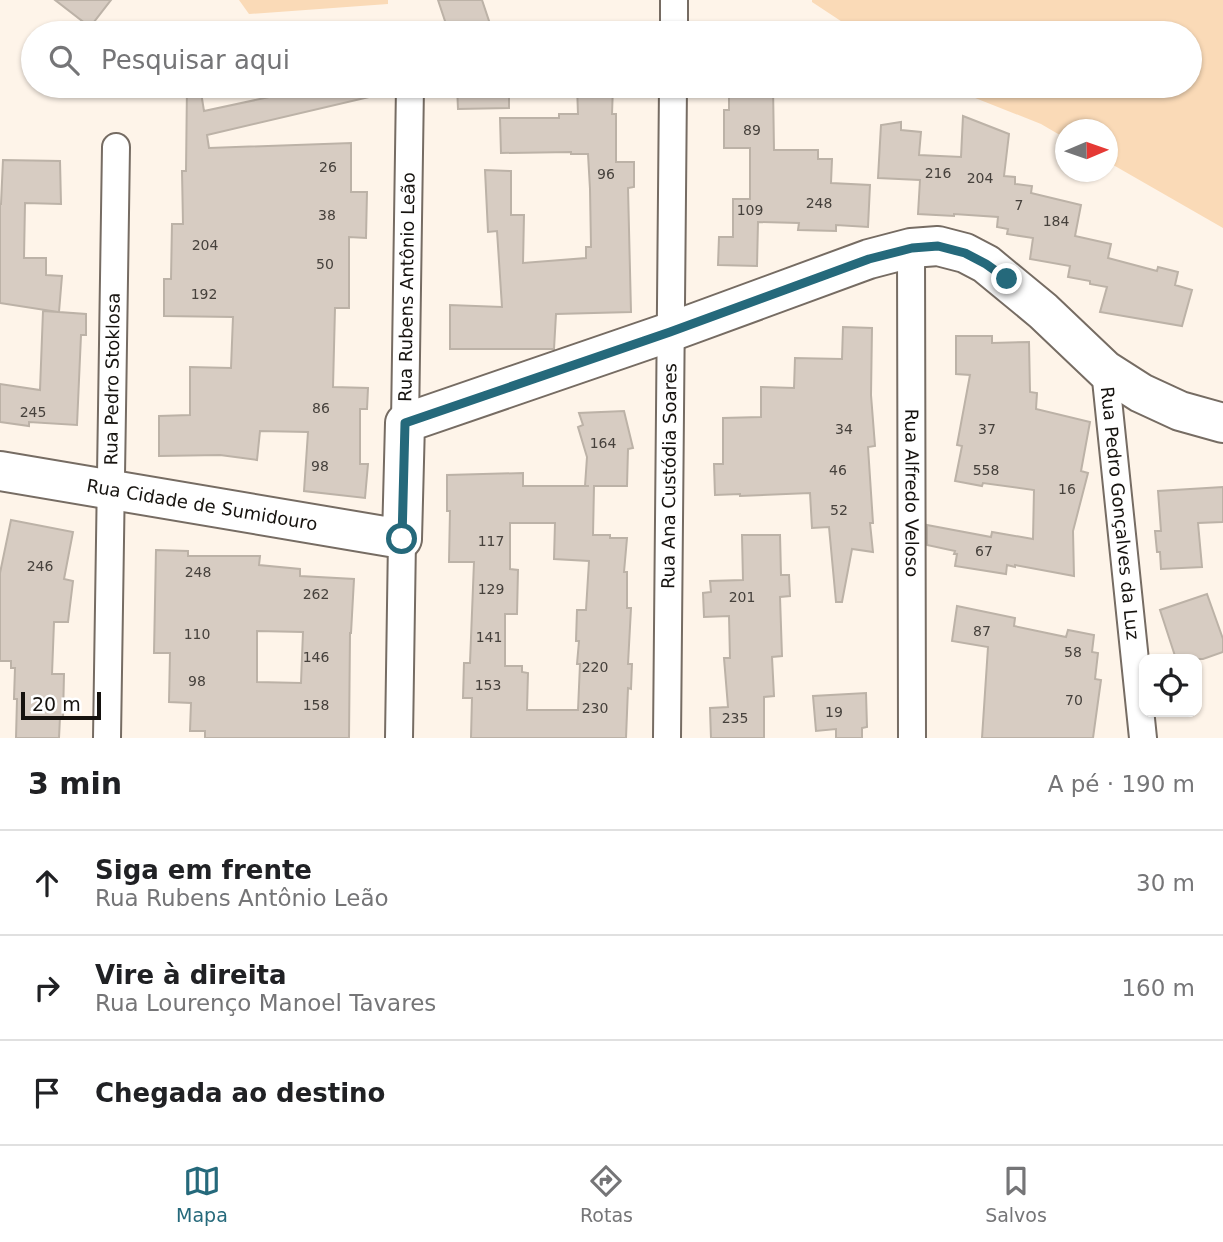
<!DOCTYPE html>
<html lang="pt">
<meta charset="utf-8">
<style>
body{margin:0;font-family:"DejaVu Sans",sans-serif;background:#f6f6f6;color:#202124}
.controls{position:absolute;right:21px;bottom:21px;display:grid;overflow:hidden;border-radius:14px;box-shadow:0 2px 5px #0004}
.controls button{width:63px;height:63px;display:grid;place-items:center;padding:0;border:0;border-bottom:2px solid #e0e0e0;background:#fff;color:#202124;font:35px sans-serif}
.compass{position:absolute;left:1055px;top:119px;width:63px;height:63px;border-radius:50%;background:#fff;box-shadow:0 2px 5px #0004;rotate:88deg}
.scale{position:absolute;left:21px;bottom:18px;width:80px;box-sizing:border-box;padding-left:7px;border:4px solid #16130f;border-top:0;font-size:19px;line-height:24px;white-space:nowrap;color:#16130f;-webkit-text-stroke:5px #fff;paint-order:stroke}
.stop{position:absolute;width:21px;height:21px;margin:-16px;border:5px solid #25697b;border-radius:50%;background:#fff}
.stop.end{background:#25697b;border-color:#fff;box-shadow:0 2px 7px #0008}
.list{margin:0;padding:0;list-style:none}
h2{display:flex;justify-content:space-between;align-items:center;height:91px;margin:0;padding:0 28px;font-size:30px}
h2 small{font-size:23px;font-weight:400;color:#757577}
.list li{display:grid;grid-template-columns:46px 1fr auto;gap:21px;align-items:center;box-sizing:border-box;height:105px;padding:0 28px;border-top:2px solid #e0e0e0}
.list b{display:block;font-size:26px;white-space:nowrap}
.list p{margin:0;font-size:23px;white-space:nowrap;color:#757577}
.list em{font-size:23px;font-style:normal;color:#757577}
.icon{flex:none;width:38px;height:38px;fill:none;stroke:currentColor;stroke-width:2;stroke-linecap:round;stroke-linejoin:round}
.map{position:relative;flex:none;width:1223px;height:738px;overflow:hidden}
.search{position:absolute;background:#fff;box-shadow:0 2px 5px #0004;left:21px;right:21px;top:21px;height:77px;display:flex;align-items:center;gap:18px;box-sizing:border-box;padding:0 24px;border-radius:38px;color:#757577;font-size:26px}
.sheet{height:406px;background:#fff}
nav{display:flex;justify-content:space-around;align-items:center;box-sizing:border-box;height:98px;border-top:2px solid #e0e0e0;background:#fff;font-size:19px;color:#757577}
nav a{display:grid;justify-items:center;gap:4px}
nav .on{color:#25697b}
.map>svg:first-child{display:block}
</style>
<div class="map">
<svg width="1223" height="738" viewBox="0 0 1223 738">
<rect width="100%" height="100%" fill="#fef4e9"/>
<g fill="#fadab7">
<polygon points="239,0 388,0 388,4 249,14"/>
<polygon points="812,0 1223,0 1223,228 1108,162 1108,130 1066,130 1065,138 1041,124 945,86 1190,86 1190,33 859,33 812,2"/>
</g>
<g fill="#d7ccc2" stroke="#bcb2a7" stroke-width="2" fill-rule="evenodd">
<polygon points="55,0 111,0 90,27"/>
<polygon points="438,0 482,0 490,24 465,33 449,33"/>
<polygon points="187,86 200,86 204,111 274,96 272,86 381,86 382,94 207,135 209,148 351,143 351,192 367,192 366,238 349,237 349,308 335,308 333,387 368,388 367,409 360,409 360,464 368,464 365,498 304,491 308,432 260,431 257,460 220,455 159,456 159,416 190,415 190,367 231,368 233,317 164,316 164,279 171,279 172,224 183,224 182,171 186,171"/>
<polygon points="457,86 509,86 509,108 458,109"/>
<polygon points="577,86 613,86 612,114 616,114 616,162 634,162 634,187 628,188 631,312 556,314 554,349 450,349 450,305 502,307 497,231 488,232 485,170 511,171 511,215 524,215 523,263 586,258 586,247 591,247 590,189 588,154 571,154 571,152 501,153 500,118 559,118 559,114 578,114"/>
<polygon points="729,86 773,86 774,150 818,150 818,159 832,159 831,183 870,185 868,227 836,225 836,231 798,230 799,223 758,222 757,266 718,265 719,237 733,237 733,199 750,199 750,148 724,148 724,110 729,110"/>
<polygon points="963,116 1009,134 1004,176 1015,177 1015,184 1032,186 1031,193 1081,205 1075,236 1111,244 1108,258 1157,271 1158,267 1178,272 1175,285 1192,290 1182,326 1100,312 1107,287 1090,284 1090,281 1068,277 1070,266 1030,259 1033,238 1007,234 1008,229 997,227 998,217 954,214 954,216 918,214 920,180 878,178 881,125 901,122 901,130 921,132 919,155 961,157"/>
<polygon points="3,160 60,161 61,204 25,203 24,258 46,258 46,275 62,276 59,312 86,314 86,335 81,335 77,425 29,422 29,426 0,422 0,384 40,390 43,311 58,312 0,303 0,204 1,204"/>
<polygon points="843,327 872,328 871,395 875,446 868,447 873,523 870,523 873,552 852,549 842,602 836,602 829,527 812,528 810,493 740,496 740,494 715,495 714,464 723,464 723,418 761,417 761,387 794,388 795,358 842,359"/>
<polygon points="956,336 992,336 992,343 1029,342 1030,392 1037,393 1036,409 1090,422 1081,471 1088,473 1073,531 1074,576 1015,565 1015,567 1007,565 1006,574 955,566 957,554 954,554 955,551 927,545 927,525 991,537 992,532 1033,539 1034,490 983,483 982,486 955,481 962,446 957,445 970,375 956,374"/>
<path d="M624,411L633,448L628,449L627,486H594L593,535H610V538H627L624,572H627V608H631L628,664H632L631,689L628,688L626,738H471L472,698H463L464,663H470L474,562H449L450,511H447V475L523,473V486H589H585L587,457L578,427L583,425L579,413ZM510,523H555L554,559L589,561L586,610H577L576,641H579L577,664H580L578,710H527L528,673L522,672V666H505V614H517L518,570L510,569Z"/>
<polygon points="1223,487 1223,522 1198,523 1202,567 1161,569 1160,552 1157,552 1155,531 1161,531 1158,491"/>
<polygon points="11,520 73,532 64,579 73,581 68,622 54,622 52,674 64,674 63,717 60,717 59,738 16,738 17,699 14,699 15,668 11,668 11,661 0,661 0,573"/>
<polygon points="742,535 780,535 781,575 789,575 790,596 780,597 782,656 772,657 774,696 764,697 764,738 711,738 710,708 728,707 724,658 730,658 729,616 704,617 703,593 711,592 710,581 743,580"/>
<path d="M156,550L188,551V556H260L259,565L300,569V576L354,579L351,633H350L349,738H205V731H190L191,703L169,702L170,653H154ZM257,631L303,632L301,683L257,682Z"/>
<polygon points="1207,594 1223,639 1223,652 1203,659 1176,659 1160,610"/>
<polygon points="957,606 1015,618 1014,626 1066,637 1068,630 1094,635 1092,652 1098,653 1095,679 1101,680 1093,738 982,738 988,647 952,641"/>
<polygon points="866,693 867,727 862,728 862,738 836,738 836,729 816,731 813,696"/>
</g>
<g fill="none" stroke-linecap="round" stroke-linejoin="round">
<g stroke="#766c63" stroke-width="30">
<g id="street">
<polyline points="674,33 674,0"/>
<path id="s1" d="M911,248L912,738"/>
<path id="s2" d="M1105,370L1143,738"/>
<path id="s3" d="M405,423L410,86"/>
<path id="s4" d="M107,738L116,147"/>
<polyline points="399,738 402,539"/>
<path id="s5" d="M667,738L673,86"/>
</g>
</g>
<g stroke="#766c63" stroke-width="42">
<g id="secondary">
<path id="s6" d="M0,471L402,539L405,423L670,332L869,259L911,248L938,246L965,253L986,264L1043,311L1105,370L1141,393L1180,411L1223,423"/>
</g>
</g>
<use href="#street" stroke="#fff" stroke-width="26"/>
<use href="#secondary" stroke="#fff" stroke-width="38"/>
</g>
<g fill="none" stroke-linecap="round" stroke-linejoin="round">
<polyline stroke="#25697b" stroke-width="9" points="402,539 405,423 670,332 869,259 912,248 938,246 965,253 986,264 1007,279"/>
</g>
<g text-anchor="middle" stroke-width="7" stroke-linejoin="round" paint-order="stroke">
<g font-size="14" fill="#46413c">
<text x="752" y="135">89</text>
<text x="328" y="172">26</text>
<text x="938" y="178">216</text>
<text x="606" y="179">96</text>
<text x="980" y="183">204</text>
<text x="819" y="208">248</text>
<text x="1019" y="210">7</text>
<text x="750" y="215">109</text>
<text x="327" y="220">38</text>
<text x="1056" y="226">184</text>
<text x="205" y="250">204</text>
<text x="325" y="269">50</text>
<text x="204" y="299">192</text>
<text x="321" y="413">86</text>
<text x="33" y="417">245</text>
<text x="844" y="434">34</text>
<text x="987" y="434">37</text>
<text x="603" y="448">164</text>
<text x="320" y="471">98</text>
<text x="838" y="475">46</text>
<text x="986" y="475">558</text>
<text x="1067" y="494">16</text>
<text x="839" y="515">52</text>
<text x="491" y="546">117</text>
<text x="984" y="556">67</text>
<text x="40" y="571">246</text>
<text x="198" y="577">248</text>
<text x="491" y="594">129</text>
<text x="316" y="599">262</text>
<text x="742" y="602">201</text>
<text x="982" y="636">87</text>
<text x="197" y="639">110</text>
<text x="489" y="642">141</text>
<text x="1073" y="657">58</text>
<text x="316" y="662">146</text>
<text x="595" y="672">220</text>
<text x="197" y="686">98</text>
<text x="488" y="690">153</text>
<text x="1074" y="705">70</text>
<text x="316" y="710">158</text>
<text x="595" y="713">230</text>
<text x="834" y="717">19</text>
<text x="735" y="723">235</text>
</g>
<g font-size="18" fill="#16130f" stroke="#fff">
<text dy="6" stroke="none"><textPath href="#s3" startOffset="136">Rua Rubens Antônio Leão</textPath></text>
<text dy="6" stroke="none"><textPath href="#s4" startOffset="359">Rua Pedro Stoklosa</textPath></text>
<text dy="6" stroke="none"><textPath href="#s5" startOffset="262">Rua Ana Custódia Soares</textPath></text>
<text dy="6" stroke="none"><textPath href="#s1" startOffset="245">Rua Alfredo Veloso</textPath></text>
<text dy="6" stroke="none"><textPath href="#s6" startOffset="205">Rua Cidade de Sumidouro</textPath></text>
<text dy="6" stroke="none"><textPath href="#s2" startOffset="144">Rua Pedro Gonçalves da Luz</textPath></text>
</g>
</g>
</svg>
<div class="controls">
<button><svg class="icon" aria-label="locate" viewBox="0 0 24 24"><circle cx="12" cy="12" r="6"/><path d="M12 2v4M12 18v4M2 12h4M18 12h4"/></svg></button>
</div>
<svg class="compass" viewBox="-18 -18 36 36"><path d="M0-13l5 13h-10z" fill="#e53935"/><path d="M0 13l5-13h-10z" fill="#757577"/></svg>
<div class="scale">20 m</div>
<div class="stop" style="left:402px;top:539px"></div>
<div class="stop end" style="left:1007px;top:279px"></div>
<div class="search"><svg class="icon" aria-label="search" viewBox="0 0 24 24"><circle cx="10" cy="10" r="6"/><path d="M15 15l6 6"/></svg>Pesquisar aqui</div>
</div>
<section class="sheet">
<h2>3 min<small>A pé · 190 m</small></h2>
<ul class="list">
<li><svg class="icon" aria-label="ahead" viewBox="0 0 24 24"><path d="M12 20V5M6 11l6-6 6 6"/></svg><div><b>Siga em frente</b><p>Rua Rubens Antônio Leão</p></div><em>30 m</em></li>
<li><svg class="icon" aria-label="right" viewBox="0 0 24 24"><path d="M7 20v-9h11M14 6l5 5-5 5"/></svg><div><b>Vire à direita</b><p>Rua Lourenço Manoel Tavares</p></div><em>160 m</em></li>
<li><svg class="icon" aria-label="arrive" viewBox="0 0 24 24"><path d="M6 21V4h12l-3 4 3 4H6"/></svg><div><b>Chegada ao destino</b></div></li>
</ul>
</section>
<nav>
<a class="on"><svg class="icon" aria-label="map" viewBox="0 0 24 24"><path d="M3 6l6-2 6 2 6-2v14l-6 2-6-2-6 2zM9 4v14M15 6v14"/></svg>Mapa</a>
<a><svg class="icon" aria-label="directions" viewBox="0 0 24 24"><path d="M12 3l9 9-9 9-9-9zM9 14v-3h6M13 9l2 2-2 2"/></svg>Rotas</a>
<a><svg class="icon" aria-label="saved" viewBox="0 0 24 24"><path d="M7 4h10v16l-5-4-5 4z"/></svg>Salvos</a>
</nav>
